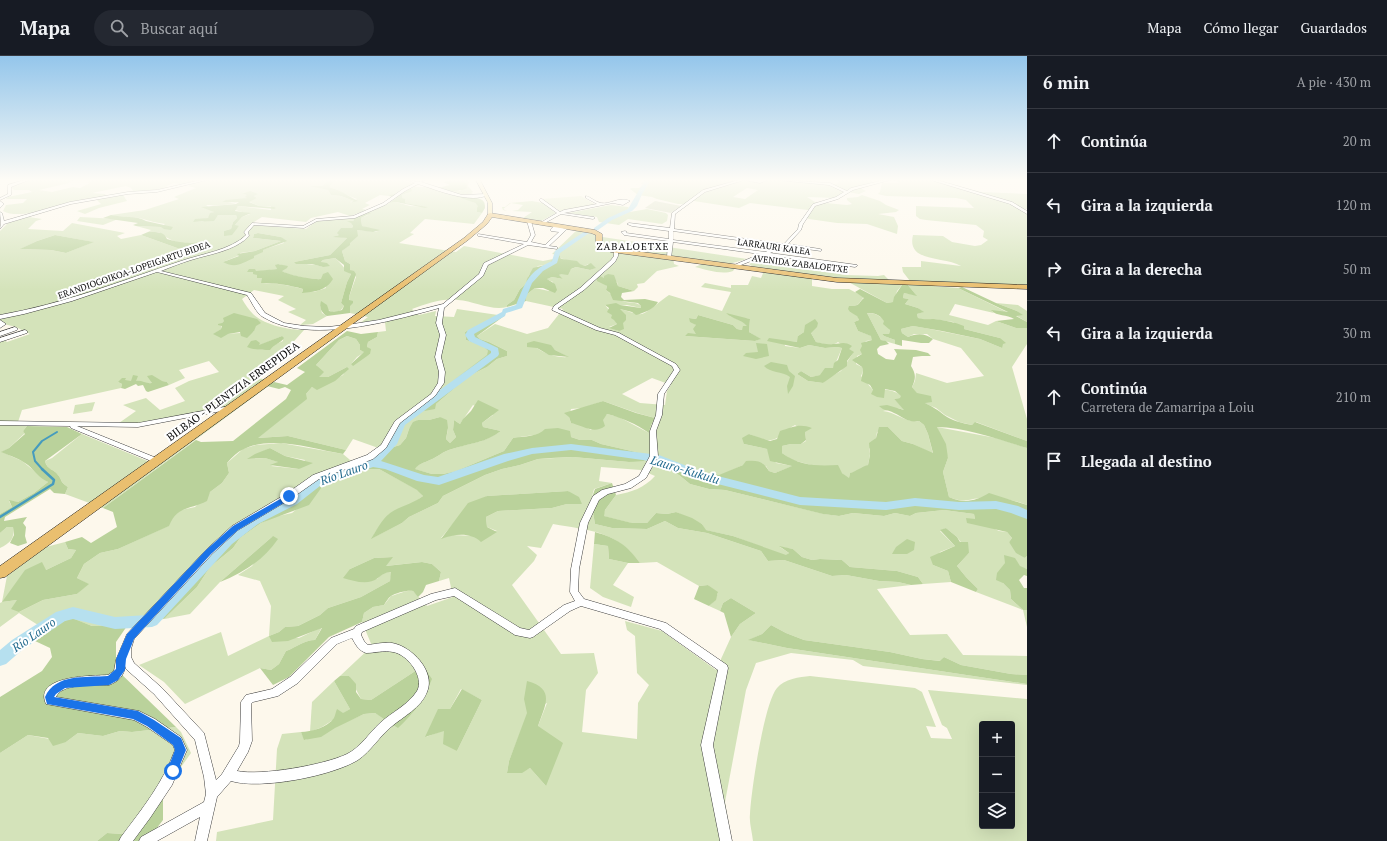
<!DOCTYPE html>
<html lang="es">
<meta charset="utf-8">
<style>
body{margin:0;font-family:"PT Serif",serif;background:#242831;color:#f1f3f6}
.controls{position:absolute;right:12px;bottom:12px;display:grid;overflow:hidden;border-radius:4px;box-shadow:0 4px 16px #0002}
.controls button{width:36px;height:36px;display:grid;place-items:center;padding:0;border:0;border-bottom:1px solid #363941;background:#171b24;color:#f1f3f6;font:20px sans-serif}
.stop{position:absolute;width:12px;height:12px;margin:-9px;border:3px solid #1a73e8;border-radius:50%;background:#fff}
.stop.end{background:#1a73e8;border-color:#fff;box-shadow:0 1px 4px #0008}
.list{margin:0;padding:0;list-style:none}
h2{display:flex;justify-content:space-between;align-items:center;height:52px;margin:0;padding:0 16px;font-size:17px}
h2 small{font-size:13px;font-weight:400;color:#9ea1a6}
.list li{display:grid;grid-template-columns:26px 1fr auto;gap:12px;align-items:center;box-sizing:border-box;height:64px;padding:0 16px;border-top:1px solid #363941}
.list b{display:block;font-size:15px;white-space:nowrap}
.list p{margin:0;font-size:13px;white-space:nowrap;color:#9ea1a6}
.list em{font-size:13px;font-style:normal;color:#9ea1a6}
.icon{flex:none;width:22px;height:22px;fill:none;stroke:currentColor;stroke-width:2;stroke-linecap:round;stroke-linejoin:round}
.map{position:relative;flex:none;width:1027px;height:785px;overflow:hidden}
header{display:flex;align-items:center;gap:24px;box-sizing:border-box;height:56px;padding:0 20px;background:#171b24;border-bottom:1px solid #363941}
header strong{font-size:19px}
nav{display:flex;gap:22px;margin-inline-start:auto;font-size:14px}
.search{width:280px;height:36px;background:#242831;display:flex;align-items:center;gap:10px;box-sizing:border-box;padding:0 14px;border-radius:22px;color:#9ea1a6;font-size:15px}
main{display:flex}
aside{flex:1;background:#171b24}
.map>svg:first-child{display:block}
</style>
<header>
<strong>Mapa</strong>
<div class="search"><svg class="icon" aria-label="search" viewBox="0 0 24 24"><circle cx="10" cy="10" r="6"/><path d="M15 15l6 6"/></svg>Buscar aquí</div>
<nav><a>Mapa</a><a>Cómo llegar</a><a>Guardados</a></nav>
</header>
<main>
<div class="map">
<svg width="1027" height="785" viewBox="0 0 1027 785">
<rect width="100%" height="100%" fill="#fdf8ec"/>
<g fill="#d4e3ba" fill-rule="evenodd">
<path d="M0,124H75L71,125L69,127L39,134L52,136L73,131L80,132L90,127L88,126L94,124H327L323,130H313L328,134L331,139L341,140L354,145L350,146L351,147L357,143L344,138L338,134L328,131L333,125L402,124L418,129L415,131H426L440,135H460L465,130V124L469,126L468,130L473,136L471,137L473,138L459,139C466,143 473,145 479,150L477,156L482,157L474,168L425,163L410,177L414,178L399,187L456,196L464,190L543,205L553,203L550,208L538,210L529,219L526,228L520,233L514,244L507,249V251C491,255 474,245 458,244C442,242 427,248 412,253L419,259L436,255L435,260L454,261L457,253L498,259L465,276L466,284L483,290L488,295V299L454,324L450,332L426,351L436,348L469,320L487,311L497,303L507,300V295L489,286L480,283L477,280L495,268L527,278L548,272L563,253L526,245C525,238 530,236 535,232L549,235L553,226L546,223L552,221L563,223L558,219L576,211L590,214L595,212L588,208L585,210C577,208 569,205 560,202L559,199L552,198L578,173L596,178V180L747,203L729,208L673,201L674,208L679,210L657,215L644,227L637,228L638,231L634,235L618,230L617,226L605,222L603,227L607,230L606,234C611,238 616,243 622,245C629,248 636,245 641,250V252L627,249H605L613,259L617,268L609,271L619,275L620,253C626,254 636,259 642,258C649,256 662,243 669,239L722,255L731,236L701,231L705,227L731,232V229H748L752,220L761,222L764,215L812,222V230L832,233H849L864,241C857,248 861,250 849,250L850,256L857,259L859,264L854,266L858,275L872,280V284L866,285L862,290V298L857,300L856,308L862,311L863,315L861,320L873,334C884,333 892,333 902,340L901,342L894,343L905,354L897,352L883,355C896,356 905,367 919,365L924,369L928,378L933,398L913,388L902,385L888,371L877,376L876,382L869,393L870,398L868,409L860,415L850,417L849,423L842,417L792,404L782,397V390L791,388H801L806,385L805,376L795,369C787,373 778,384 771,384C765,385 755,380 749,378L744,388L767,393L776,407L793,410L775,417L769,415L766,410L743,409L719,420L706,418L662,401V410L679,419L690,428L709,433L725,434L824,458L839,460L853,457L884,460L895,457L910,460L916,457L944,454L974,458L975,463L999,475L1007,476L1012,482L1009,486L1025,502L1027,500V513L1005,507L1003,527L1010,534L1011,543L1023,554H1027V571L1023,554L976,536L978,533L966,521L957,510L969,497L957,481L946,472L940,475L955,490L940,496L933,509L948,515L951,526L923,528L918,521L897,515L850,511L842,504L820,503L812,504L802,501L793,493L780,491L789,497L786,500L733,480L705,474L702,468L676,456L667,458L656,457L647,467H631L603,460L605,454L616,439C632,436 644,432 655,420L641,414L601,411L599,425L612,427L594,433L591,444L595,468L612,472L647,473L665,465L678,472L707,477L761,495L768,505L784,504L832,520L846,519L879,525L898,526L911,529L877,533L910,579L947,578L963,599L1027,600V619L1011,618L961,609L944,601L941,605L922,603L890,596L804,584L786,577L771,569L762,578L749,584L787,592L1027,628V629L863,610L853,604L791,597L756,607L746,634L725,746L731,785H216L217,776L273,764L277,693L282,678L301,676L305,684L364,658L375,657L383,661L423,610L371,644L361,643L349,620H340L372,590L362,566L364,557L373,551L384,549L391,540C400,538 405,534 413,535L427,550L453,541L449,522L439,525L441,516L432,508L422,506L385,510L392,501L374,502L350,513L377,523L383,517L392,516L390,525L361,541L328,552L320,559L298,570L285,571L279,576L269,580L299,582L322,571L315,584C304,584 297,591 286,595L279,608L271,614L260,612L185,648L164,626L139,609L221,576L228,600L269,580L271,550L260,525L238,519L252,510L273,480L220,526L190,558L127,570H92L71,562L56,568L35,585L16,593L0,606V598L38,569L19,557L0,571V547L2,546L7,520L46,491L65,486L68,493L76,494L71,502L46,514L2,546L17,544L19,556L43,544L77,538L88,528L77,522L84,508L100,497L118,493L168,470L173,460L181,454L195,451L210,436L222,427L229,417L227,407L243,393L256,389L281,387L343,398L356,409L300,436L252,464L233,477L164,563L197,531L210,511L233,492L240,482L261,467L274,461L292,457L316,437L324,428L346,422L352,418L369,413H379L418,434L423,440L412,448L389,458L378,472L372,482L402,467L409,461L438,447L443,440L485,419L502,413L520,409L538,403L573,401L629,406L649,399L601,388L592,384H580L571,381L541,378L513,382L504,395L456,415L443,418H432L414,413C418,408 424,407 430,404C438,401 443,395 452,393C470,387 484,387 501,375L483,371L482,367L493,359L473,349L460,368L454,364L453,374L456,381L450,387L446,383L448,373L440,361L429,364H418L409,373L406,382L400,389L384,394L353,383L346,394L288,380L257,382L306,343V338L312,331L317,333L343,319L347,311L328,321L318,322V312L316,309L339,284L347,280L356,283L360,289V294L365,296L357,301L351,308L370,298L367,291L368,286L377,281L378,276L386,275L385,266L381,263L360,267L368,261L350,257L349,241L356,221L350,214V208L345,205L342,195L349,189V187L357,180V174L378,176L362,170L361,162L368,159V156L389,147L396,146L410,150L427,151L405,147L402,142V139L407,137L408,133L389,140L380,139L365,147L370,149L362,153L367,154L350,160L338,156L311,162L306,166L262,161L249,169L306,173L316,165L355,162L353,165L348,166H351L353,170L352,172H341L339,179L336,180L347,182L330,199L294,206C304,209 313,207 323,211L321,206L323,204L335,202C341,207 347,216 351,218L347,226L341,247L344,250L341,254L334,257L320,250L322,257L327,260L313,268L300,269L306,264L288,256L296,253L278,244L284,240L254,234L242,243C245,248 249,254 253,258C264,269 290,274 304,274L288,292L287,299L264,310L251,320L274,326L103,452L65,438L68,431C59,425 63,425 58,419C53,412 48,415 45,405L52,402L82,378L150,406L229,350L139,367H119L136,355L123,349L146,342L160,354L185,345L175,332L189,325L219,316L209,305L179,314L185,322L169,329L167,326L151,324L152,327C141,329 130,323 118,326L122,328L121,332L22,354L17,369L27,370L23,375L25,377L9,392L2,396L22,405L48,426L34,437L18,446L9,445L12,451L0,458V285L4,284L7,286L30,278L16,271L0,267V175L8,167L21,163L29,161L42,163L36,165L28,173L63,175L72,167L125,177L117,180L121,183L141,179L180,193L207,186C186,188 176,190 159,176H148L151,174L136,170L161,171L165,168C157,167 150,165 143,163C133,160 121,162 111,159L145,154L179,143L174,141L196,132L188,130L192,129L173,127L165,131L172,132L134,136L131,132L126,130L92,137L105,138L106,140C95,142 83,143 72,146C56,151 19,164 3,155L6,149L23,147L27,143H6L8,141L32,136L29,134H14L12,132V130L26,124ZM242,138H257L254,140L257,142L248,145L259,150H271V154L238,150L235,154L250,158L242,161L234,170H239L237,172L224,175L231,173L233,166L237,162L236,159H218L202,166H193L208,162L214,155L206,149C214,150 232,149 239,146L228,147L248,142L247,139ZM258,177L281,181L284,187L262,194L253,200L223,206L240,199V197L255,195L281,185L253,182L254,178ZM55,179L93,186L66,197L51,194L21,193L37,185ZM279,208L284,210L281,215C290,220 312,224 322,223V221L326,232L314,236H302L303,233C289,229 276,227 262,227V222L253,216L277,213L276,209ZM698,259L733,269L737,273L742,274L748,270L742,265L730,260L750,263L749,276L760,283L755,285L685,280L697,278L696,269L689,262L696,263ZM230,260L254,275L250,278C236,275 227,280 214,278L221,273L222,267ZM804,276L811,277L816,286C823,288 832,291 838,286L853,297L841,315L828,322L823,327L808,325L797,318L801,315L811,321L821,319L833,313L842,292L837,291L825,292L809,289L800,292L785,290L784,285L798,286V280ZM282,280L283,285L263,294L248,291L250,288L258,290ZM550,289L555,294L568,301C558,302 545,298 537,292ZM652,322L671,329L667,335L665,349L640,347L622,338ZM603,345L637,357L655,362L651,369L649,377L619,361L607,358L591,374L580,368L571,367L569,361L571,353L583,352ZM270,392L285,400L305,404L299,413L271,410L279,406L265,402L248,403ZM568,435L582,448H567L552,452L498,455L486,461L487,471L497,475L474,480L453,479L441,482L457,463L487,440ZM553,468C591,475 615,474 640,507L657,506L699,530L708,529L718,537L715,544L709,550L720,555L723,547L731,542L756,557L740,568L731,581L716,614L662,575L625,565L627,574L635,580L637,617L649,629L638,647L637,683L582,676L586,634L598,617L594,597L561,598L512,529L534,505L537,499L527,490L541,492ZM461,633L482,644L457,695L444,674L426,681L450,653ZM547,647L538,670L546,730L530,712L522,716L507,717L509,705L528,657Z"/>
<path d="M649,124H816C821,128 832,129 839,127L838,124H872V128L862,132V133L866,135L859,138L848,136L837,142L807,141L815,146L847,149L852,148L847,144V142L858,141L862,139L880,145L886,149L899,154L896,156L878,158L894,161L898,170L897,178L867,168L837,167L809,163L807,162L811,156L808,154L750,147L739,152L694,145L684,148H678L657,143L652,141L638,139L630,133L631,132H639L643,129L641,127ZM747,132L758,134L745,143L733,141Z"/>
<path d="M885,124H934L981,136L1027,138V153H1023L1027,157V229H959L963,231L910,225L903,216L902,211H921V205L961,210C945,200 906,207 913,179L943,180L952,186L975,190L981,189L988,184L983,181L984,175L976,169L926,164L920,163L916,160V150L974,152L966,144L956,142L886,140L878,138L880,136L882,127H899L896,125Z"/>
<polygon points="123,139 127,145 99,152 85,158 77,155 101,148 97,144"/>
<polygon points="532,145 543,147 556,157 541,165 523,162 532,156 512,155 518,154 523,149 511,147 503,153 507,155 503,154 502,151 505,151 510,147"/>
<polygon points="611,149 628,151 629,152 628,154 630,156 647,153 666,157 668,159 667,165 662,168 628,163 619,169 599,166 597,161 569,157"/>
<polygon points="80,161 118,163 103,169 77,165"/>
<polygon points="759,204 845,219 878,220 884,219 890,225 902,229 897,235 894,246 887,247 843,223 753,211 749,208"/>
<path d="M702,208L735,212L733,215C722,219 707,214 695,211Z"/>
<polygon points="907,228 958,232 1009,257 992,255 994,257 955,248 949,259 988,269 996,265 1016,272 1027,272 1027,288 1012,311 1027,363 1027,385 976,366 972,369 959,366 945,359 936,352 924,347 912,331 915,325 916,317 947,327 984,320 961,292 933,283 927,278 914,278 908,281 902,277 901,273 913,270 925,272 980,283 1002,292 1000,282 964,273 953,266 933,263 927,265 918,262 917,258 923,256 918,252 905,248 909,243 903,242 904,237 916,239"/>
<polygon points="996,247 1018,249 1027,255 1027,266 1015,259 1022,259 1017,255"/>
<path d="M867,257C879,257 885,263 890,274L889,278H882L884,280L895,284V288L881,284Z"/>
<polygon points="95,346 92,355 73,358 75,349"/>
<path d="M937,371L996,382L1027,392V449C1012,443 996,441 980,442C965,444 964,447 949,441L943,416L948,402Z"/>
<path d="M7,471H13C15,483 10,487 0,492V477Z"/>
<polygon points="594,488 608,490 609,503 628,507 613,529 634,541 631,551 603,541 590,532"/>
<path d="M810,620L915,632L922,636L936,671L926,670L931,682L952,683L947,672L942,669L928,634L1027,643V785H753C752,776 749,766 750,758C751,736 764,647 777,632C784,623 800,621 810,620ZM982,668H1012V770H982Z"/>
<polygon points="334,625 350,653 322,671 310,676 312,646"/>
<polygon points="176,671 181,676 191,697 142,766 122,778 107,777 97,785 0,785 0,697 28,679 66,686 78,677 103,680 120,675 132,676"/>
</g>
<g fill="#bad29b">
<polygon points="327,124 339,124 334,125 329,131 338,134 358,145 349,147 354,145 341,140 331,139 328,134 309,130 323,130"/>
<path d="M451,124H465L467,132C462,136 439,136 433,133L450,129L443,126Z"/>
<polygon points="411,132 412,135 402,139 402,142 405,143 405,147 428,151 425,152 396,146 389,147 396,142 389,140 390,139 404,136"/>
<polygon points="250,135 258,138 254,140 257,142 249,146 259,150 276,151 274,152 276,153 238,150 235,155 251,157 242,161 235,169 239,170 232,179 224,180 224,175 231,173 233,166 237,162 236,159 218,159 214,165 193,166 195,163 208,162 210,157 214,156 201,151 236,148 239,146 222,146 226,144 247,142 245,141 247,139 242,138"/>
<path d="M453,139C458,139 479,141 482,144C485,146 485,149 485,152L482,157L477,156V152L478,150L475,147Z"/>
<path d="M368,156L371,157L361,162L362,170L380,174L373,176L357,174L358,180L350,187V189L342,195L345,205L350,208V214L354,215L356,218L349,241V244L353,245V247L350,250V257L327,260C321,256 319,252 321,245L327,249L329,255L334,256L342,254L344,250L341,247L347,226L351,218L344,215V209L335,202L323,204L321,206L327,207L330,210L323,211L312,208H296L294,206L330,199L347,182L333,181L339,179L337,177L341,172H352L353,170L351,167L347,165H353L355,162Z"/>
<path d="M111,159C122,162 137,159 146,165L173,171L171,174L164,173L161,171L136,170L133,169L138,167L103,162Z"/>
<path d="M148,176C156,176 164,175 167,183C185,188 193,188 211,184L180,193L141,179Z"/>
<path d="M258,177L281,181L287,185L263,194V196L254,200V202C242,207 236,213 223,206L239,200L237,198L255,195L281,185L253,182L254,178Z"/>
<polygon points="55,179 94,186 66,197 51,194 20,193 37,185"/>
<path d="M560,199V202L562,203L577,205L580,208L585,210L591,207L596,212L590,214L576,211L571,213L568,219L561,218L559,219L563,223L552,221L547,223L555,228L557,234L555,237L543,232H535C530,236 525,238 526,245L507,251V249L514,244L520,233L526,228L527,223L533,212L549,208L553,203L557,202Z"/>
<path d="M278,208L288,210L287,212L282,215C288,219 314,224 321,223L323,218L328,216L333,223C326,235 314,236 302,237L303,233C289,229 276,227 261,227L262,222H257V219L253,218V216H247L249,213H255L256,215L277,213L275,209Z"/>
<path d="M608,218L614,219L618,230L634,235L622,237L621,241L624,244L645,243L658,246C654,253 644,257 636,259L632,256L620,253L626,259V264L623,267L624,273L619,275L609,272L617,268L614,264L611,262L612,259L607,256L609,252L605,249L616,247L620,249L641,252V250L638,247L613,244L610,237L606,234L607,230L597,225V222L600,220L604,222V220Z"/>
<path d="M907,228L917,240L904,237L903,242L909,243L905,248L918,252L924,256L917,258L918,262C925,264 928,263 934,263C944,264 954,266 964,270V273L1000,282L1006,287L1003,288L1002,292L980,283L942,275L913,270L901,273L902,277L908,281C917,277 925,277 933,283L929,287H921L902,284V290L895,288V284L884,280L882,278H889L890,274L883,268L884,265C879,258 875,257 867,257L881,284L886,285L889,288L880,290L877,293L878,298L886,303L894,304L897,298L894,293L916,294L928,297L931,300H922L913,301L911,310C916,318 916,322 912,331L917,337L931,340L932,346L925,347C933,351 938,354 944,359C952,365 962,367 972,369L975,366L1027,385V392C1000,384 965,371 937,371L946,388L948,402L943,416L949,441C964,448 976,445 989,437L1027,449V500L1025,502L1016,497L1009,486L1012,482L1007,476L967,467L966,462L975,463L974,458L944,454L916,457L910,460L895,457L884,460L853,457L839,460L823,458L725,434L709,433L690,428L679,419L658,408L662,401L706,418L719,419L743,409L746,405C757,404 763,405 769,415L775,417L792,410L770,405L767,393L744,388L742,382L749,378L770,385L777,383L780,375C792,371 800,367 812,372L805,376L806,384L801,388H791L782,390V397C800,410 817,410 838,409L842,417L849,422L850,417C857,415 861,411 868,409L870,399L869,387L876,382L879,371H888L902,385L913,388L933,397L928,378L924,369L919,365C908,367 903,361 894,357C887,353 885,356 879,350L887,349L904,354L894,343L900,342L901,340L895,335L885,333L884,342L877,341L871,338L873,334L870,329L861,325L863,315L862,311L852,304L862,298L860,294L862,290L861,287L872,284L871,280L858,275L854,266L859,264L857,260L850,256L848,253L849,250C861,250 857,248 864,242L855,236L860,233L887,247L893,246L894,241L902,229Z"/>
<path d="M962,231L996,247L1017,255L1023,259L1016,260L1027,266V272H1016L996,265L1014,263C1007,258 997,261 991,254L1008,256L958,232Z"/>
<polygon points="234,257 257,263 261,267 256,270 254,275 247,282 241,280 240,276 228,278 221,282 213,278 221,273 222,270 218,269 218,268 222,267 224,265 223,262"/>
<path d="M726,257L750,263L749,276L761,283L755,285L685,280L688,277L696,278L693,273L696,269L690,266L689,262L696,263L698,259L733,269L737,273L742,274L743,270H747C741,263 732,263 726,257Z"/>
<polygon points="498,259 504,260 477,280 480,283 489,286 507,295 507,300 497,303 487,311 469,320 436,348 435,353 424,355 426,351 450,332 454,324 487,299 488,295 483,290 466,284 465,276"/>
<path d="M815,263L818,267L817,271L811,277L816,286C822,287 827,289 833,288C841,288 844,285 852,290L849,293L854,296L847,305V310L823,327L808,325L797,318L801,315L811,321L820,319L825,312H833L834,307L838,304L842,292L837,291L825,292L809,289L800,292L767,285L769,282L797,286L798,280L804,276L805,269Z"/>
<path d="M347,275L361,278L378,276L377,281L368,286L367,291L371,293L370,298L353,310L351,308L364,296L360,294V289L356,283L347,280L339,284L316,309L324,316L319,321H328L347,311L349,313L335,325L317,334L312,331L306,338L307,343L258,382L288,380L346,394L343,398C314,393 272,379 244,393C237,396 232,401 227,407L229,417L222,427L210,436L207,445C189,454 177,450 169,470L118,493L100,497L84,508L77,522L89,528L77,538L43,544L19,556L11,553L17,544L2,546L25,514L42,506L46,514L71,502L76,494L68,493L65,486L82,481L91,487L117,471L113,456L103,452L196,384L201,386L233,385L286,343L291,334L285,331L279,333L267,330L274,326L287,329L305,316L297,312Z"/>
<path d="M282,280L284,282C281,287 274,288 270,294C264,294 253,294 247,291L251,285L256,284L260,287L259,289Z"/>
<polygon points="534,285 551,289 555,294 569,301 549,299 537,292 527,291 527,287"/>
<polygon points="756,287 767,288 769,300 756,303 743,300 746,297 758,296"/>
<path d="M771,306L787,309L789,315L795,320L793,330L788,338L787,330L790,321C782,315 770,317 764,310Z"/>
<path d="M133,319L138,320L136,325C142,324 146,328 152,327L147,320L152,319L162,325L167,326L169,329L148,336L146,335L143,329L138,330L136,328L125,333L121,332L122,328L118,326L122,322H126L125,324L131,325Z"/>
<path d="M478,344L499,354L482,367L483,371L501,375C485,387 471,387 452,393C443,395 438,401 430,404C424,407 418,408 415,413L432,418H443L456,415L504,395L513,382C524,380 538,381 545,373L558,372L570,375L571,381L580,384H592L601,388L649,399L644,405L629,406L573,401L551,402L538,403L520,409L502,413L485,419L443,440L438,447L409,461L402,467L371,483C376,475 382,463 390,457C400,450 413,448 423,440L417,434L379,413H369L352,418L346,422L324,428L309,449L261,467L240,482L233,492L210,511L197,531L164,563L157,556L217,492L233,477L252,464L286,446L317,423L373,401L384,394L400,389L406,382L409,373L413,366L418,364H429L440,361L447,364L448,372L446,383L450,387L456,381L453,374L454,364L460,368L463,363L471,355Z"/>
<path d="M603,345L636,357L655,362L651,369L649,377C636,368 623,362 607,358L603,364L605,370C594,379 582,369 571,367L569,361L564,357Z"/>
<path d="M27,370L67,371L82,378L45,405C47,414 54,413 58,419C63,425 59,425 68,431L65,438L54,437L50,433L5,461L4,465L27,461L23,467L26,471L25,480L27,487L18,490L10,487L14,479L13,471H7L0,477V458L12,451L9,444L18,446L34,437L48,426C39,422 35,415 28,409C20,403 11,400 1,396L9,392L25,378L23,375Z"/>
<polygon points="270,392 285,400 313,407 299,413 270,409 278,406 265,402 247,403 255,398"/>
<polygon points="612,427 616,439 605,454 604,460 632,467 647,467 656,457 667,458 676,456 692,462 702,468 706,474 733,480 786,499 789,497 779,490 793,493 802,501 812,504 820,503 842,504 850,511 897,515 918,521 923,528 911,529 898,526 879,525 846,519 832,520 784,504 768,505 761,495 707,477 678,472 665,465 647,473 612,472 595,468 591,444 595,433"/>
<path d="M568,435L579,441L582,448H567L552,452L498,455L486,461L487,471L497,476L481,486C470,476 455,478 441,483L468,447L487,440Z"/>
<polygon points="946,472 957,481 960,486 968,486 969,497 957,510 966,521 978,533 976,536 951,526 948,515 933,509 930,501 955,490 940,474"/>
<path d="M595,476C616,482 627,489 640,507H628L609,503L608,490L594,488Z"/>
<path d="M273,480L278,483C264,504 243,517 220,526Z"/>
<polygon points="907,483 915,486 914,494 907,498 892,498 896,491"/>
<polygon points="1004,499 1015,502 1020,510 1027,513 1027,520 1024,519 1019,524 1024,532 1027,532 1027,554 1023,554 1011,543 1010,534 1003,527 996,524 997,517 1005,507"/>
<path d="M393,501L386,510L422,506L432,508L441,516L439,525L426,529L423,536L418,541L413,535C407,534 396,537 391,540C388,542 386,546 384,549L373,551L364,557L362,566L329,581L289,621L273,629L260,612L271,614L279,608L286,595C297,591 304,584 315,584L322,572L288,585L272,586L269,580L279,576L285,571L298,570L320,559L328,552L361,541L390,525L391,516C384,517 383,518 378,522C368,530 354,525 343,522L350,513L374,502Z"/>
<polygon points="708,529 718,536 716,544 709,550 694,543 699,530"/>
<polygon points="731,542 756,557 740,568 731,581 724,557 720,555 723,547"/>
<polygon points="72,562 92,570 127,570 116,586 116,613 176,671 132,676 120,675 103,680 78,677 66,686 53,690 48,682 28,679 0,697 0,641 42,615 52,601 50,592 35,585 56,568"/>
<polygon points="771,569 786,577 804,584 890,596 922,603 940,605 944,601 961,609 1011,618 1027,619 1027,628 787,592 748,584 762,578"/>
<path d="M423,610L432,623C423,644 415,656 398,672L375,657L364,658L335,672L321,681L304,684L301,676C311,676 328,671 334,662C335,660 336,655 337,653L343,657L350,653L334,625L340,620H349L356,628V636L361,643L371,644Z"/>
<path d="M527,625C556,633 545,649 538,670L563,687L546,730L530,712L522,717H507L509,705L527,657L524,643Z"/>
<polygon points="462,633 482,644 457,695 443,688 444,675 425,681 438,653 450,653"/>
<polygon points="163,739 163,764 147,785 97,785 107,777 122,778 142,766"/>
</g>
<polygon fill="#d6dcc0" points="655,145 681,150 671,157 645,152"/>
<polygon fill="#e4ecca" points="581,140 596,149 560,155 542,143"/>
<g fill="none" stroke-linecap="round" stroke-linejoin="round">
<polyline stroke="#459bbe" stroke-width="2" points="43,414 35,405 33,396 42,385 57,376"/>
<polyline stroke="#459bbe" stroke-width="2.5" points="0,461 53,428 54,424 42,413"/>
<g fill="#b6e0ef" fill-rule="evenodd">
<polygon points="645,124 651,124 642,138 637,150 632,155 612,164 598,174 594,174 594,172 608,162 628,153"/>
<path d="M584,176L589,177L560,197L557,207L543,215L532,227L522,252L506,257L505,260L474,278L475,281L498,292L499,298L498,300L405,369L397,388L381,405L424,419L438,421L504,398L532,392L571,388L659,399L702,416L800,441L886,446L915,442L959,446L996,445L1018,450L1027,454V463L1011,457L996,453L959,454L915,450L886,454L800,449L694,422L657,406L571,394L532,398L508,405L439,429L417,425L385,413L373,411L320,430L297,448L258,468L232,488L157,569L152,571L115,573L73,563L65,565L22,594L6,608L0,610V594L12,584L56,556L73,551L115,561L148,559L222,482L250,462L289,442L312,424L368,404L387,387L393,371L397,365L491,297V295L469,285L465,279L468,274L502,256L503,253L516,249C526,225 528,216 552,205L555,195Z"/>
</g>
<g stroke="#3e3e3e" stroke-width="1">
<g id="street">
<polygon points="24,124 29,124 11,131 11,139 0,144 0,142 8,138 8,129"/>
<polygon points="201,124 207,124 157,136 128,138 71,148 4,168 0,173 1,167 0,156 2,157 4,165 70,146 128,136 157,134"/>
<path d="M407,124L418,126L425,124L421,126L462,139L486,138L488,139C470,148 437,134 418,128L405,135L385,149L355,162L317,165L304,172L254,169L248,176L249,180C235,195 210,198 191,204C181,207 171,211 161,215L251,237L265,257L284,267L304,270L328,271L353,268L379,264L443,248L479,218L484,207L524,188L479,180H478V178L527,186L531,179L527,165L529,164L531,165L535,179L531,186L545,189L559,176L551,175L550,174L554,170L567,173L549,190L557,191V193L528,189L488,209L483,220L444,252L442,267L446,279L441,301L445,316L444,327L435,340L400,367L386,392L373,403L319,423L292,442L238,474L212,498L134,583L131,593V601L134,607L162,632L204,677L216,724L222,718L239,690L240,685L241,646L246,639L272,633L290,621L331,582L354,573L356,570L431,538L455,532L520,572L529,574L564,549L575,545L570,536L571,513L580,467L593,440L602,434L625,428L639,420L650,400V375L656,359L658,338L674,314L672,310L615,279L596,274L552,254L554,250L580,232L611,204L614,200V195L618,194V200L615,206L584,234L558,252V253L600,272L619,277L676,308L680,314L664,338L662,359L656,375L658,400L646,422L631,432L608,438L599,444L588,467L579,513L578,535L584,543L666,567L727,609L728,612L713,689L732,785H720L701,689L718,614L660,573L581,550L570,555L533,581L530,582L515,579L454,540L436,544L362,576L361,579L364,585L368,589C376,588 384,586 392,587C411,590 436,615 427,636C421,652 404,660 391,671C379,681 371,695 358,704C332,720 260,734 231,725L217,741L207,785H195L200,761L157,785H139L141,781L204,746L206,738L204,721L195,684L154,638L126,613L125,610C124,620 119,625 109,629C96,629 61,627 56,641L139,655L155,663L181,681L187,694L172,729L150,762L133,785H119L121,781C142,753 163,727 175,694L173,689L147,671L134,664L46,648C33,619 93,620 108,619L114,615L116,604L127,578L206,494L232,470L286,438L313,419L367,399L381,389L395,365L431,338L438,327L439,316L435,301L440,279L436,267L439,252C392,265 308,289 263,261C256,257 252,246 247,239L157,216L72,245L24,258L0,263V259C63,248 121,225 181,205C201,198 231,194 246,179L244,176L252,167L303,170L316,163L353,160L383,147L403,133L415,127ZM352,582C356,589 358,594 366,597C375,597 384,594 393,596C407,598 425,621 417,635C408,649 392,656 380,667C369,677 361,691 347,698C324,709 261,720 237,715L248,696L252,685L251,648L253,646L278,640L298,627L337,588Z"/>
<path d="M739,124C749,124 758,124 767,124L760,127L744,124L705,136L675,158L674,173L784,188L798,173L799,168L813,148L836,141L844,136L829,129L777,124L830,127L847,135L851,132L884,124H890L853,134L838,143L815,150L803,168L801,174L788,188L820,193L822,194L821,195L785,190L770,197L857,209V210L855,211L766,199L736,211L734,210V209L760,198L673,186L671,202L669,203L667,202L668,185L624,179L621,176L625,175L627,176L626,177L669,183V175L632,170L627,168L629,167L670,172L672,157L703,134ZM673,175L780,190L765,196L673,184Z"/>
<polygon points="931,124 937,124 1012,146 1027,155 1027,158 1010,148"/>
<path d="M586,140C591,141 595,146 601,147C610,149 619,140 630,145L623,149L613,147L564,157L594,161L595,162L593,163L561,158L543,168L540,167L557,157L540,145V143H542L560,156L564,154L597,148L586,142Z"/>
<polygon points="0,145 4,148 0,152"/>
<polygon points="0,264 6,268 0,272"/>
<polygon points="15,271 18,273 17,274 0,280 0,276"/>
<polygon points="25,274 27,275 27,277 0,286 0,282"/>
<polygon points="230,350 233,352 232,353 138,371 77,370 159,403 160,405 156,407 71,372 70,370 0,369 0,365 138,367"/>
</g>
</g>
<g stroke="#2d2d2d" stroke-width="1">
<polygon id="secondary" points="476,124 480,124 492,147 492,160 488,159 488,147"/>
</g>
<g stroke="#1c1c1c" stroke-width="1">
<polygon id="primary" points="490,157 595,174 602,178 602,187 606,191 612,192 837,222 1027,229 1027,233 837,226 611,196 602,193 596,187 596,179 591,177 492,161 487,168 468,184 5,521 0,522 0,510 464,182 483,166 488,158"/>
</g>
<use href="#street" fill="#fff" fill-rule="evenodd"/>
<use href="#secondary" fill="#f6e6ae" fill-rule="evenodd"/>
<use href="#primary" fill="#eabf6f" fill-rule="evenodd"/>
</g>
<linearGradient id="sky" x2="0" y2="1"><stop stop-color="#94c6eb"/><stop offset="0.53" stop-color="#fefcf6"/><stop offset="1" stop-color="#fefcf6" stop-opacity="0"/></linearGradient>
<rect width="1027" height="234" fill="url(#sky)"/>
<path fill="#1a73e8" d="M289,438L293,440L292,442L238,474L211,498L134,583L126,603L125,614L118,624L109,629L65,632L56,638L54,641L138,655L154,664L181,682L186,694L176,719L173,720L169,719L167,715L175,694L173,689L147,670L133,663L47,648L45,641C56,617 85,622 108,620L116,613V603L127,578L206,494L233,470Z"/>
<g text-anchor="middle" stroke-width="4" stroke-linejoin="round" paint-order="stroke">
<g font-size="9" fill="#0b0b0b" stroke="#fff">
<text transform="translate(774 191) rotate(8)" y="3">LARRAURI KALEA</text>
<text transform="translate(800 208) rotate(7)" y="3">AVENIDA ZABALOETXE</text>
<text transform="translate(134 214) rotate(-19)" y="3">ERANDIOGOIKOA-LOPEIGARTU BIDEA</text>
</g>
<g font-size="10" letter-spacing="1" fill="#0b0b0b" stroke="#fff">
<text x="633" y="194">ZABALOETXE</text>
</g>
<g font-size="11" fill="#0b0b0b" stroke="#fff">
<text transform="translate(233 335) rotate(-36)" y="4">BILBAO - PLENTZIA ERREPIDEA</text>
</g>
<g font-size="12" font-style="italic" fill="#236b8f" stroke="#fff">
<text transform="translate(685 414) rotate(17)" y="4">Lauro-Kukulu</text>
<text transform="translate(344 417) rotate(-20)" y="4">Río Lauro</text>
<text transform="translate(34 579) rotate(-35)" y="4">Río Lauro</text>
</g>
</g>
</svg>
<div class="controls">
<button>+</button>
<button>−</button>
<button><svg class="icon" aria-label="layers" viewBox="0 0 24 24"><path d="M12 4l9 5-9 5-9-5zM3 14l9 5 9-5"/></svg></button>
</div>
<div class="stop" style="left:173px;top:715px"></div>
<div class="stop end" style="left:289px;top:440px"></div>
</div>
<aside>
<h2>6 min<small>A pie · 430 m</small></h2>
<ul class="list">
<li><svg class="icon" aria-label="ahead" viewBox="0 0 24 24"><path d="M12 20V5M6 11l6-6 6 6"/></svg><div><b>Continúa</b></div><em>20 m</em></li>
<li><svg class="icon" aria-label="left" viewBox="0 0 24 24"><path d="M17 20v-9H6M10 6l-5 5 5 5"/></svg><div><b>Gira a la izquierda</b></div><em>120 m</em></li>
<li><svg class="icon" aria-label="right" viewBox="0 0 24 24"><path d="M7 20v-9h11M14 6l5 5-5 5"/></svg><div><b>Gira a la derecha</b></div><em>50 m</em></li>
<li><svg class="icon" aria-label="left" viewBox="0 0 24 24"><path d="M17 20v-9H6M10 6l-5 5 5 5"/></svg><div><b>Gira a la izquierda</b></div><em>30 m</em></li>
<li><svg class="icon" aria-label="ahead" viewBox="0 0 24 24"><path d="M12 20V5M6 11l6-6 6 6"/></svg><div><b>Continúa</b><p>Carretera de Zamarripa a Loiu</p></div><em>210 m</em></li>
<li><svg class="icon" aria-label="arrive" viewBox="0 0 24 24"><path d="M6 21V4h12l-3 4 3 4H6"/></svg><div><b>Llegada al destino</b></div></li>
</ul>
</aside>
</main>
